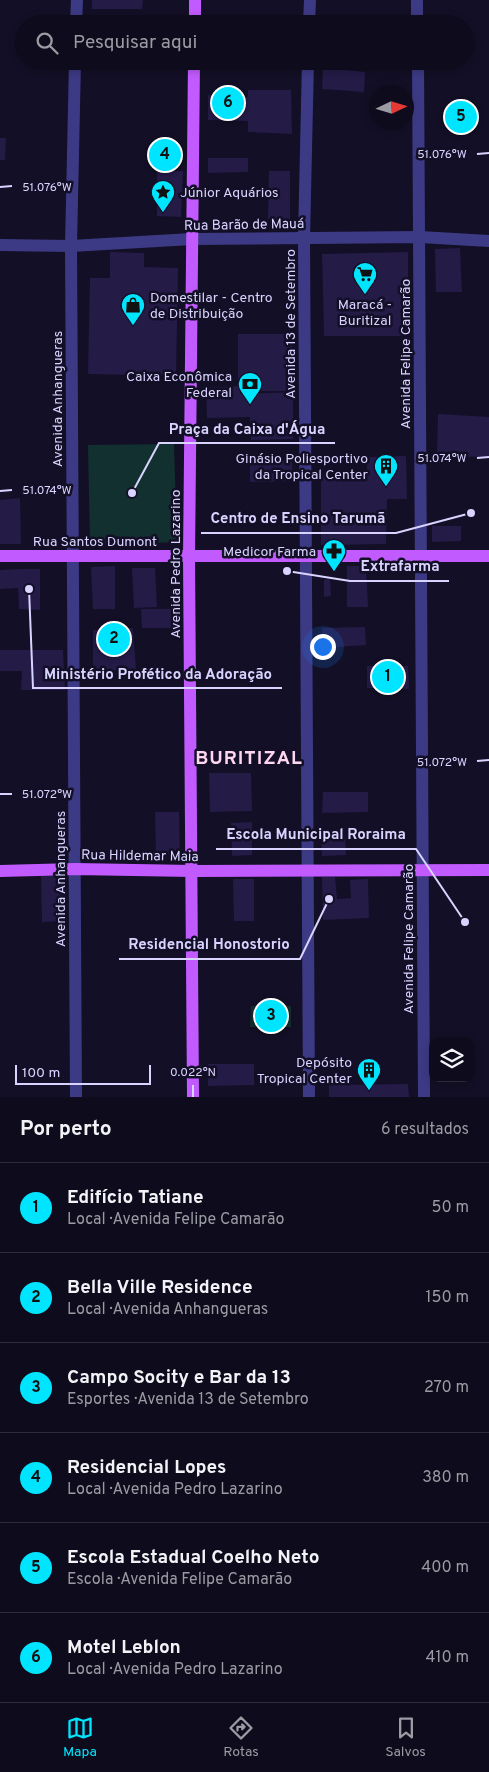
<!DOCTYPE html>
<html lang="pt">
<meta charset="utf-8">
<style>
body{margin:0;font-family:Overpass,sans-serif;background:#1c1929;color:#f1f3f6}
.controls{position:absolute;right:15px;bottom:15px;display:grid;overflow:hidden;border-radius:10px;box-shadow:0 2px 8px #0003}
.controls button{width:45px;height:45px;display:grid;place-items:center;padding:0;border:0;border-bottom:1px solid #2e2b3b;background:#0e0b1c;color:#f1f3f6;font:25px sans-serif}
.compass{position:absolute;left:369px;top:85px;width:45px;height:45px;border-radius:50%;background:#0e0b1c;box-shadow:0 2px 8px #0003;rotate:86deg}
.scale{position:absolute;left:15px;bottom:12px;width:136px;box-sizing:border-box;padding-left:5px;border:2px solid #d9d4ff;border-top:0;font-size:14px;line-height:18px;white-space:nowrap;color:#d9d4ff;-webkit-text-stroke:4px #130f26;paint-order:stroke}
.you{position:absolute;left:322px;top:646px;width:18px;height:18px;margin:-12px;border:4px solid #fff;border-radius:50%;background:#1a73e8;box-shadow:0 0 0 8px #1a73e833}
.badge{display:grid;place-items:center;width:32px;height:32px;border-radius:50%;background:#00e5ff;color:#111;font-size:16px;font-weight:700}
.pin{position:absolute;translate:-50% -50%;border:2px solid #fff;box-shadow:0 1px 5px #0006}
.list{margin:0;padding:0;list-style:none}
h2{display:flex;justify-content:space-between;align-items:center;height:65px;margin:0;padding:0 20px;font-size:21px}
h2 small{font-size:16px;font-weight:400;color:#9b9ba3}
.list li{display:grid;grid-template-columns:32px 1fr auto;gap:15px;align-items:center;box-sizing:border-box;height:90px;padding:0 20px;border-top:1px solid #2e2b3b}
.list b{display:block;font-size:19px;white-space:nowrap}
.list p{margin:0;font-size:16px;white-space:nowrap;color:#9b9ba3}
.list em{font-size:16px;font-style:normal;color:#9b9ba3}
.icon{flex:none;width:28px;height:28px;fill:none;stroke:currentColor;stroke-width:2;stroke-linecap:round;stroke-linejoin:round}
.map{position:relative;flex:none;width:489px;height:1097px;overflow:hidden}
.search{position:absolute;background:#0e0b1c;box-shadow:0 2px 8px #0003;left:15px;right:15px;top:15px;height:55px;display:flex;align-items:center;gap:12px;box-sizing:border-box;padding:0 18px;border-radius:28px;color:#9b9ba3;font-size:19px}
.sheet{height:605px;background:#0e0b1c}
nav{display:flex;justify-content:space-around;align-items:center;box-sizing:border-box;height:70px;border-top:1px solid #2e2b3b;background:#0e0b1c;font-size:14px;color:#9b9ba3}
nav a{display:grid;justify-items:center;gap:2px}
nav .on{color:#00e5ff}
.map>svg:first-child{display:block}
</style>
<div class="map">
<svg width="489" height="1097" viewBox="0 0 489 1097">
<rect width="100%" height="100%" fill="#130f26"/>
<g fill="#12302f">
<polygon points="174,444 177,542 90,545 88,445"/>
<polygon points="251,1006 291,1006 291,1027 250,1027"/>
</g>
<g fill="#241b47">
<polygon points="92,0 143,0 142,9 92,9"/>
<polygon points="323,68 365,72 364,92 322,89"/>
<polygon points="248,90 291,90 292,134 248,132 248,121 208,120 208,95 248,97"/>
<polygon points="0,138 6,138 5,160 0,160"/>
<polygon points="151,149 178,149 178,160 152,160"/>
<polygon points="208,158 248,158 248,172 208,173"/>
<polygon points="157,171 183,171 181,217 157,216"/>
<polygon points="269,171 290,171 290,220 268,219"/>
<polygon points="460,248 462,292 436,292 435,249"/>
<polygon points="110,252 144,253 144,267 178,268 176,376 88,374 90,278 110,278"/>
<polygon points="408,252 408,336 324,336 322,254"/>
<polygon points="238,334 292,334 292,391 240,391 240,394 293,392 293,439 251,440 250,417 207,418 206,388 238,386"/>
<polygon points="438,414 489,417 489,457 437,456"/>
<polygon points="406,456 407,499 387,499 386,544 321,545 321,476 367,476 367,457"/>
<polygon points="292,460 293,481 250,482 250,461"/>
<polygon points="20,498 21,544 0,544 0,500"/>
<polygon points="432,526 461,526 461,541 432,542"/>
<polygon points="115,566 115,609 93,609 91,567"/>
<polygon points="347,566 366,566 368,607 347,607"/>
<polygon points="132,568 155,568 157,607 134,608"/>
<polygon points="18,569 40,569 40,610 19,609 18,588 0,589 0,570"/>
<polygon points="330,579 331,596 324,597 324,580"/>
<polygon points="141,609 177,609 177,628 142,628"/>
<polygon points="365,627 366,645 323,648 322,628"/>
<polygon points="133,628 136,670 93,671 93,630"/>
<polygon points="0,650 63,650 65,690 21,690 22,671 0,671"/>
<polygon points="367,666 408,666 409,689 367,688"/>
<polygon points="209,773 251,773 252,811 210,812"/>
<polygon points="323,792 368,792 368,812 322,813"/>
<polygon points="155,812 179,812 180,855 156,855"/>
<polygon points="252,822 252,855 232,856 231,823"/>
<polygon points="345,830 346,855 322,856 321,831"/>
<polygon points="41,876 66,876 67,921 42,922"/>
<polygon points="322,877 335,877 337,899 351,898 350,880 368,879 369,918 323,920"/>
<polygon points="233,879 254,879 254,921 234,921"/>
<polygon points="208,1064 254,1064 254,1085 208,1086"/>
<polygon points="408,1084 409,1097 329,1097 329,1085"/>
</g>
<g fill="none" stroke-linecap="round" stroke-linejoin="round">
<g stroke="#3d3a85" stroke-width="12">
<polyline points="417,0 417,24"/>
<polyline points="76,24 77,0"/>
<polyline points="309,24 310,0"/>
<polyline points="75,61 71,246 76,1097"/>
<polyline points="308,61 304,238 309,1097"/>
<polyline points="418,61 424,1097"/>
<polyline points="0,245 71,246 192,239 420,237 489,241"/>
</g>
<g stroke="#c25bff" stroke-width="12">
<polyline points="195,24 195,0"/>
<polyline points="0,556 489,556"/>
<polyline points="0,871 75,869 193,871 489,870"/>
<polyline points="193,1097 189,557 194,61"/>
</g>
</g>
<path fill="none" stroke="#d9d4ff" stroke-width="2" d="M477,154L489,153M0,187L12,186M477,458L489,457M0,491L12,490M477,761L489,760M0,794H12M193,1085V1097"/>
<defs>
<g id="sight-pin" transform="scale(1.25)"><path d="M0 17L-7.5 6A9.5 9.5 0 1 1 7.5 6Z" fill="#00e5ff" stroke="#130f26"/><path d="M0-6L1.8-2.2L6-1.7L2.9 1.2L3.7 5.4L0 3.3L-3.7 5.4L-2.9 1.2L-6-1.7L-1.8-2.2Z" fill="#111"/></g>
<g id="supermarket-pin" transform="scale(1.25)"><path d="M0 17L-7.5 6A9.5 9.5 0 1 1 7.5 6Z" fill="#00e5ff" stroke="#130f26"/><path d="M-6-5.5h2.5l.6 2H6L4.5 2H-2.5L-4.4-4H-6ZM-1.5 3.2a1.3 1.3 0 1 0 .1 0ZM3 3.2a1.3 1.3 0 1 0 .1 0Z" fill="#111"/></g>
<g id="shop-pin" transform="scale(1.25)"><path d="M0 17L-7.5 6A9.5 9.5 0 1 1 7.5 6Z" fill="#00e5ff" stroke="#130f26"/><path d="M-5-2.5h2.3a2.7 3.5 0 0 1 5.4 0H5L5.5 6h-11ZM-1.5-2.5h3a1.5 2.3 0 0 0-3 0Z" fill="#111"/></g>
<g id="bank-pin" transform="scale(1.25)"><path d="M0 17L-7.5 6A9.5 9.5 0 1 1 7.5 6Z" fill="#00e5ff" stroke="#130f26"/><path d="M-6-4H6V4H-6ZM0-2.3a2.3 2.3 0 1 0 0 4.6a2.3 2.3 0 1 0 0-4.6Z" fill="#111"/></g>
<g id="building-pin" transform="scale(1.25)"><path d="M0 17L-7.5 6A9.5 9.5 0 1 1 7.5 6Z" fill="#00e5ff" stroke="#130f26"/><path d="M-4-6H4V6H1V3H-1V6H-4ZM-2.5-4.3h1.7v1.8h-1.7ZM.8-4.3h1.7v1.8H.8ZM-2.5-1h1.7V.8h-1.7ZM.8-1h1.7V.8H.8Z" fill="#111"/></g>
<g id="pharmacy-pin" transform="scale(1.25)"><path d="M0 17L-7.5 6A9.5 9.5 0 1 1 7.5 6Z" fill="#00e5ff" stroke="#130f26"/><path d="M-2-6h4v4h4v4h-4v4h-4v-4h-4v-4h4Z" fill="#111"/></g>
</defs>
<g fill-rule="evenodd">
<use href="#sight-pin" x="163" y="192"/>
<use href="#supermarket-pin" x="365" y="274"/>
<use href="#shop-pin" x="133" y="305"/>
<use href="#bank-pin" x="250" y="384"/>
<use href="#building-pin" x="386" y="466"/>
<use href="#pharmacy-pin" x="334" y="551"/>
<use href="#building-pin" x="369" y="1070"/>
</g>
<g text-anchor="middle" stroke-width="5" stroke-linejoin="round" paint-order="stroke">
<g font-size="14" fill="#d9d4ff" stroke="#130f26" text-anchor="end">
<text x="180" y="197" text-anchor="start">Júnior Aquários</text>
<text x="150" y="302" text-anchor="start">Domestilar - Centro<tspan x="150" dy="16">de Distribuição</tspan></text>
<text x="365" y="309" text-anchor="middle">Maracá -<tspan x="365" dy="16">Buritizal</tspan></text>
<text x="232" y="381">Caixa Econômica<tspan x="232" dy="16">Federal</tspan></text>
<text x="368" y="463">Ginásio Poliesportivo<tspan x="368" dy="16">da Tropical Center</tspan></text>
<text x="316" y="556">Medicor Farma</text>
<text x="352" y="1067">Depósito<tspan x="352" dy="16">Tropical Center</tspan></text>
</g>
<g font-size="14" fill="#d9d4ff" stroke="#130f26">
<text transform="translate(244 224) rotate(-1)" y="5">Rua Barão de Mauá</text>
<text transform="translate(290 324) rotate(-90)" y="5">Avenida 13 de Setembro</text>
<text transform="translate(405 354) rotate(-90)" y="5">Avenida Felipe Camarão</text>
<text transform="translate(57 399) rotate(-90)" y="5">Avenida Anhangueras</text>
<text x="95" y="546">Rua Santos Dumont</text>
<text transform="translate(175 564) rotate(-90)" y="5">Avenida Pedro Lazarino</text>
<text transform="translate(140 855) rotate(1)" y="5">Rua Hildemar Maia</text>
<text transform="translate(60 879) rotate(-90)" y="5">Avenida Anhangueras</text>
<text transform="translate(408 939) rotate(-90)" y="5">Avenida Felipe Camarão</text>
</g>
<g font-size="19" font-weight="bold" letter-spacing="1" fill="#ffd6f0" stroke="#130f26">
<text x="249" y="764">BURITIZAL</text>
</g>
</g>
<g font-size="12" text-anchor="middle" fill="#d9d4ff" stroke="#130f26" stroke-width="5" stroke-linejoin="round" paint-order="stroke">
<text x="442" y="158">51.076°W</text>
<text x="47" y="191">51.076°W</text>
<text x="442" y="462">51.074°W</text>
<text x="47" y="494">51.074°W</text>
<text x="442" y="766">51.072°W</text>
<text x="47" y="798">51.072°W</text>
<text x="193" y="1076">0.022°N</text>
</g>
<path fill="none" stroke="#d9d4ff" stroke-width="2" d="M132 493L159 443H335M471 513L396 533H201M287 571L350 581H449M29 589L33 688H282M465 922L416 849H216M329 899L300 959H119"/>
<g fill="#d9d4ff" stroke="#130f26" stroke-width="2">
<circle cx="132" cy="493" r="5"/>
<circle cx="471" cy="513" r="5"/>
<circle cx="287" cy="571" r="5"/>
<circle cx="29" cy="589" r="5"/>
<circle cx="465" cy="922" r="5"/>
<circle cx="329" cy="899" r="5"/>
</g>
<g font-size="15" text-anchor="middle" font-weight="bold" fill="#d9d4ff" stroke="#130f26" stroke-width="5" stroke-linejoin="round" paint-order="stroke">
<text x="247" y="434">Praça da Caixa d'Água</text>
<text x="298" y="523">Centro de Ensino Tarumã</text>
<text x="400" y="571">Extrafarma</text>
<text x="158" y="679">Ministério Profético da Adoração</text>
<text x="316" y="839">Escola Municipal Roraima</text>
<text x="209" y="949">Residencial Honostorio</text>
</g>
</svg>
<div class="controls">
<button><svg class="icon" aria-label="layers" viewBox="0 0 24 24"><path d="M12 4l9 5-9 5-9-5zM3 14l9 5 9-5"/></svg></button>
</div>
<svg class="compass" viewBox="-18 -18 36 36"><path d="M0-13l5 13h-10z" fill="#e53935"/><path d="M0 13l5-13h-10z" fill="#9b9ba3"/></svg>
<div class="scale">100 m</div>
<div class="you"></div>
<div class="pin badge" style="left:388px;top:677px">1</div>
<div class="pin badge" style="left:114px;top:639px">2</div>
<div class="pin badge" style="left:271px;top:1016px">3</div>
<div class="pin badge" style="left:165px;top:155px">4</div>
<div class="pin badge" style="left:461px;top:117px">5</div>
<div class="pin badge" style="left:228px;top:103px">6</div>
<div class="search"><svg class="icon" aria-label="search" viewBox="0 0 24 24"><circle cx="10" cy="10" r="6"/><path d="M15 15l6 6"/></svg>Pesquisar aqui</div>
</div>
<section class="sheet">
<h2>Por perto<small>6 resultados</small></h2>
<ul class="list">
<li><span class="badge">1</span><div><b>Edifício Tatiane</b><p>Local · Avenida Felipe Camarão</p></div><em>50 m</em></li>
<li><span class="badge">2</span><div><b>Bella Ville Residence</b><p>Local · Avenida Anhangueras</p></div><em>150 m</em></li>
<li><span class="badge">3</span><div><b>Campo Socity e Bar da 13</b><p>Esportes · Avenida 13 de Setembro</p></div><em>270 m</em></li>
<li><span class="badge">4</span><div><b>Residencial Lopes</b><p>Local · Avenida Pedro Lazarino</p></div><em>380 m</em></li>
<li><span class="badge">5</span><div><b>Escola Estadual Coelho Neto</b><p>Escola · Avenida Felipe Camarão</p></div><em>400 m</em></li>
<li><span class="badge">6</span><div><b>Motel Leblon</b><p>Local · Avenida Pedro Lazarino</p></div><em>410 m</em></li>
</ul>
</section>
<nav>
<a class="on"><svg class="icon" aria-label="map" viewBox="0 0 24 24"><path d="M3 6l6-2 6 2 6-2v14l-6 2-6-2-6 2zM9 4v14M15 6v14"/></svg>Mapa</a>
<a><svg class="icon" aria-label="directions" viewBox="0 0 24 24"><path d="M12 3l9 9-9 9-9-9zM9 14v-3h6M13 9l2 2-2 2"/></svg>Rotas</a>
<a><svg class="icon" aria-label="saved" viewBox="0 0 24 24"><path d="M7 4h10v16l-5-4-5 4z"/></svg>Salvos</a>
</nav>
